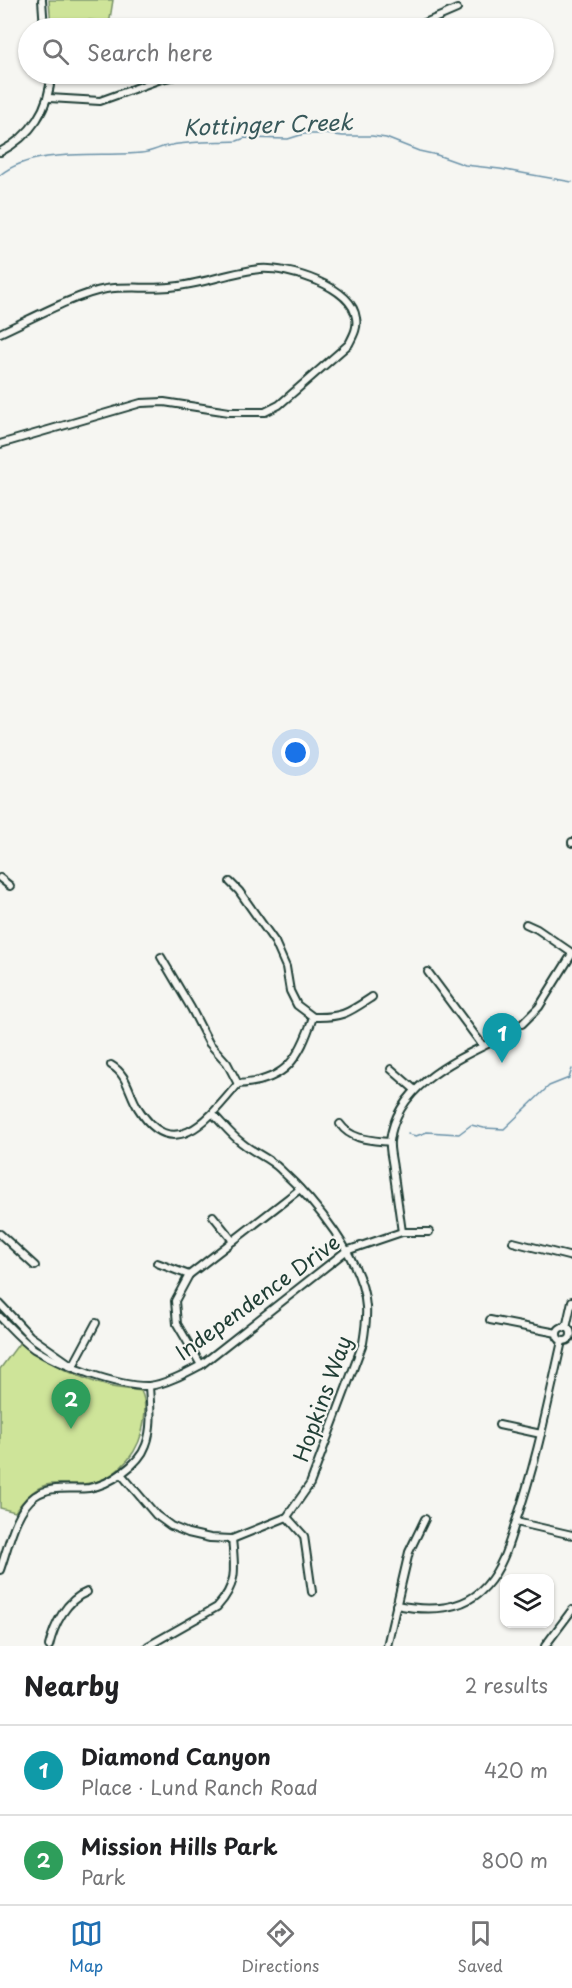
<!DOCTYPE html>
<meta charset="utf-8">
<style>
body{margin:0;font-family:"Playpen Sans",sans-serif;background:#f6f6f6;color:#202124}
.controls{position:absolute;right:18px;bottom:18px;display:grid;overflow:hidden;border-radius:12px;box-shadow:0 2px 4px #0004}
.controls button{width:54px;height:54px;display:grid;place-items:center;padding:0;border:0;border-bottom:2px solid #e0e0e0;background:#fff;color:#202124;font:30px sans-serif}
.you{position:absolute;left:296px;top:753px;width:21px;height:21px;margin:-15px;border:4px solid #fff;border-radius:50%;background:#1a73e8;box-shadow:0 0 0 9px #1a73e833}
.badge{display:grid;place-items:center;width:39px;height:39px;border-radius:50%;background:#1f6fb2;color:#fff;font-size:20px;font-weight:700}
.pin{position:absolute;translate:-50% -50px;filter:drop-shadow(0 2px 3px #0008)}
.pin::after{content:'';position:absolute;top:32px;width:21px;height:18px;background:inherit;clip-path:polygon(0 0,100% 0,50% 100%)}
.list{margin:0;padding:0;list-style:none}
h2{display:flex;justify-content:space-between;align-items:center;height:78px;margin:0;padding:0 24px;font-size:26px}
h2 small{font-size:20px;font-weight:400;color:#757577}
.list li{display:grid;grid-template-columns:39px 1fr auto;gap:18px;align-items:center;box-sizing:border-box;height:90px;padding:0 24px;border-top:2px solid #e0e0e0}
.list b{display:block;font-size:22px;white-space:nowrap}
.list p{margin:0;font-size:20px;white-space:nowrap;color:#757577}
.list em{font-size:20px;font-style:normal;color:#757577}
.icon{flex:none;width:33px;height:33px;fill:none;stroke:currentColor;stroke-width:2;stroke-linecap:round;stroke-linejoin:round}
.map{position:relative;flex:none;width:572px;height:1646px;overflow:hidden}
.search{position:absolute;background:#fff;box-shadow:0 2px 4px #0004;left:18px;right:18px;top:18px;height:66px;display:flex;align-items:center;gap:15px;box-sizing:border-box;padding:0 21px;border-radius:33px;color:#757577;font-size:22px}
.sheet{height:258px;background:#fff}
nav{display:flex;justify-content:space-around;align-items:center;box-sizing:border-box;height:84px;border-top:2px solid #e0e0e0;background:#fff;font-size:16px;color:#757577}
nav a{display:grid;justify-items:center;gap:3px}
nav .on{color:#1f6fb2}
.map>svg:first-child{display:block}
</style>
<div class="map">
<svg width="572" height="1646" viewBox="0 0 572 1646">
<rect width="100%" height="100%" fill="#f6f6f2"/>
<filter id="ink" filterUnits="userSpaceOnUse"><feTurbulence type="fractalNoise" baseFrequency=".0167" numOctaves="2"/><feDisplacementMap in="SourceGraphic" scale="12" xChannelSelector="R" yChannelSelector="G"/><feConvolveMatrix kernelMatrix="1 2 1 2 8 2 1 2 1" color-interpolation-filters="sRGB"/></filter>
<g filter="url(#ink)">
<g fill="#cee499" stroke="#769066" stroke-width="1.5">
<polygon points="49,0 113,0 110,19 108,22 89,20 88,24 82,28 67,28 65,25 51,27"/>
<path d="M20,1342C45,1362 78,1378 108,1386C119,1389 130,1389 141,1391C147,1403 145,1419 142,1432C135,1459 112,1482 83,1484C71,1485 58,1482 46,1485C33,1489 23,1500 15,1512L0,1508V1369Z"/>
</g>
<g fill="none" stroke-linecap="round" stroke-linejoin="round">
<g stroke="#6a92a9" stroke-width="1.5">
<path d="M0,175C34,147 99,157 141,153C153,152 161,146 172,145C193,141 216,142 237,141L245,138L288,139L304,134H325L343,136H372L386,138L419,151L437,155L465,165L500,169L572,182"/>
<polyline points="408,1134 416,1136 427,1132 459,1134 471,1125 484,1128 504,1129 549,1086 569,1078 572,1069"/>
</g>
<g stroke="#1f3d34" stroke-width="10">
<g id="minor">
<polyline points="42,0 44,28"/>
<polyline points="413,28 457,9"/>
<polyline points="49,98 100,101 161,79 184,74"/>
<path d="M0,152C31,136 50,108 51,74"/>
<path d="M0,333C29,320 76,294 106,289C127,286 149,289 170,287C201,285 230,272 260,269C288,267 352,286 356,318C358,328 353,336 349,344L279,405L265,412H229L164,402L141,403L0,444"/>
<polyline points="572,842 572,843"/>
<polyline points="0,878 10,886"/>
<polyline points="230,882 239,891 275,942 286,967 290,991 297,1005 313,1017"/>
<polyline points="526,924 537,929 572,953"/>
<polyline points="161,957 191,1008 209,1043 227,1063 238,1084"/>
<polyline points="428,972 483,1046"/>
<polyline points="522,1024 539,1007 572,954"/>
<path d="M111,1065C128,1075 128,1092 138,1108C174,1166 210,1117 238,1084C286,1081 299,1059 313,1017C342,1018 348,1013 372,997"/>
<polyline points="391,1069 415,1090"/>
<path d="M340,1124C351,1140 371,1140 389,1142"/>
<polyline points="213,1216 233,1241"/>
<path d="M402,1232C399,1211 396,1190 393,1168C392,1159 389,1149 390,1141C396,1087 453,1061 496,1040"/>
<polyline points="0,1234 35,1266"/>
<polyline points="513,1242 572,1257"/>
<polyline points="157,1263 189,1275"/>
<polyline points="0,1304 30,1336 70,1364"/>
<path d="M0,1317C11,1328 21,1340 34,1349C60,1365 118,1387 149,1386C166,1384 186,1373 201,1365L346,1251L402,1232H429"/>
<polyline points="490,1320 557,1333"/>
<circle cx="564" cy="1334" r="7"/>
<polyline points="566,1328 572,1301"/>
<polyline points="201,1365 177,1324 175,1301 189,1275 300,1189"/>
<polyline points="73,1366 96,1323"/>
<polyline points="499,1425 541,1434"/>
<path d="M121,1474L156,1515L171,1526L188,1533L210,1538L232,1539L287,1517L310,1484L363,1343C365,1331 367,1319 366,1307C363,1259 314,1200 280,1169C269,1158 254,1153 242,1143C231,1135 222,1123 213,1114"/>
<polyline points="287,1517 304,1536 312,1592"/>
<polyline points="516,1522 572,1535"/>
<path d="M0,1570C8,1548 15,1510 35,1496C51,1485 70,1490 89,1488C109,1485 139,1465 146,1445C153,1427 150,1405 149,1386"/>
<path d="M396,1605C426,1611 463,1612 486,1586C502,1568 508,1546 515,1524C536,1464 548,1403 562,1341"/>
<path d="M49,1646C54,1625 66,1600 87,1592"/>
<path d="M148,1646L217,1607C238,1584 235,1568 232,1539"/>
<polyline points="387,1646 409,1552 425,1519"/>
<polyline points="545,1646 572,1610"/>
</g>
</g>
<use href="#minor" stroke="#f6f6f2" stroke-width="6"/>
</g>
</g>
<g text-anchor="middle" stroke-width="4.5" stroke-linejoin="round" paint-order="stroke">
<g font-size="21" fill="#1f3d34" stroke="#f6f6f2">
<text transform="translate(258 1298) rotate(-36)" y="7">Independence Drive</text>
<text transform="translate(323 1399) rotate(-70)" y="7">Hopkins Way</text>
</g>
<g font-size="22" font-style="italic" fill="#38595b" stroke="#f6f6f2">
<text transform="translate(268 125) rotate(-2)" y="8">Kottinger Creek</text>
</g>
</g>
</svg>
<div class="controls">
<button><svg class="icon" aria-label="layers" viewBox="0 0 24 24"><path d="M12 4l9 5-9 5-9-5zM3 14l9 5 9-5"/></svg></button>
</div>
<div class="you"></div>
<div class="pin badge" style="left:502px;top:1063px;background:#0f9aa8">1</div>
<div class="pin badge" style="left:71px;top:1429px;background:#2e9e5b">2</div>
<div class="search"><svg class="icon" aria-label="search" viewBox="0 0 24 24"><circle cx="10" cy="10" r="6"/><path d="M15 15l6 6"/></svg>Search here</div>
</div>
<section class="sheet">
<h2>Nearby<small>2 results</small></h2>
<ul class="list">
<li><span class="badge" style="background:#0f9aa8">1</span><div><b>Diamond Canyon</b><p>Place · Lund Ranch Road</p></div><em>420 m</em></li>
<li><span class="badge" style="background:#2e9e5b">2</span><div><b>Mission Hills Park</b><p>Park</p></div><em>800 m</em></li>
</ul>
</section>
<nav>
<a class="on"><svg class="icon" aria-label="map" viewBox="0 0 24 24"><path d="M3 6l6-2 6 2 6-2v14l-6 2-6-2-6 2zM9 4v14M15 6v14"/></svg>Map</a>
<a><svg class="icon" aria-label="directions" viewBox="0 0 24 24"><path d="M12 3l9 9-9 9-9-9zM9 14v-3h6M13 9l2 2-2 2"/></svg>Directions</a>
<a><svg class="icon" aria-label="saved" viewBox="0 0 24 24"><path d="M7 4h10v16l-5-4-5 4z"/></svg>Saved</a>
</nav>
